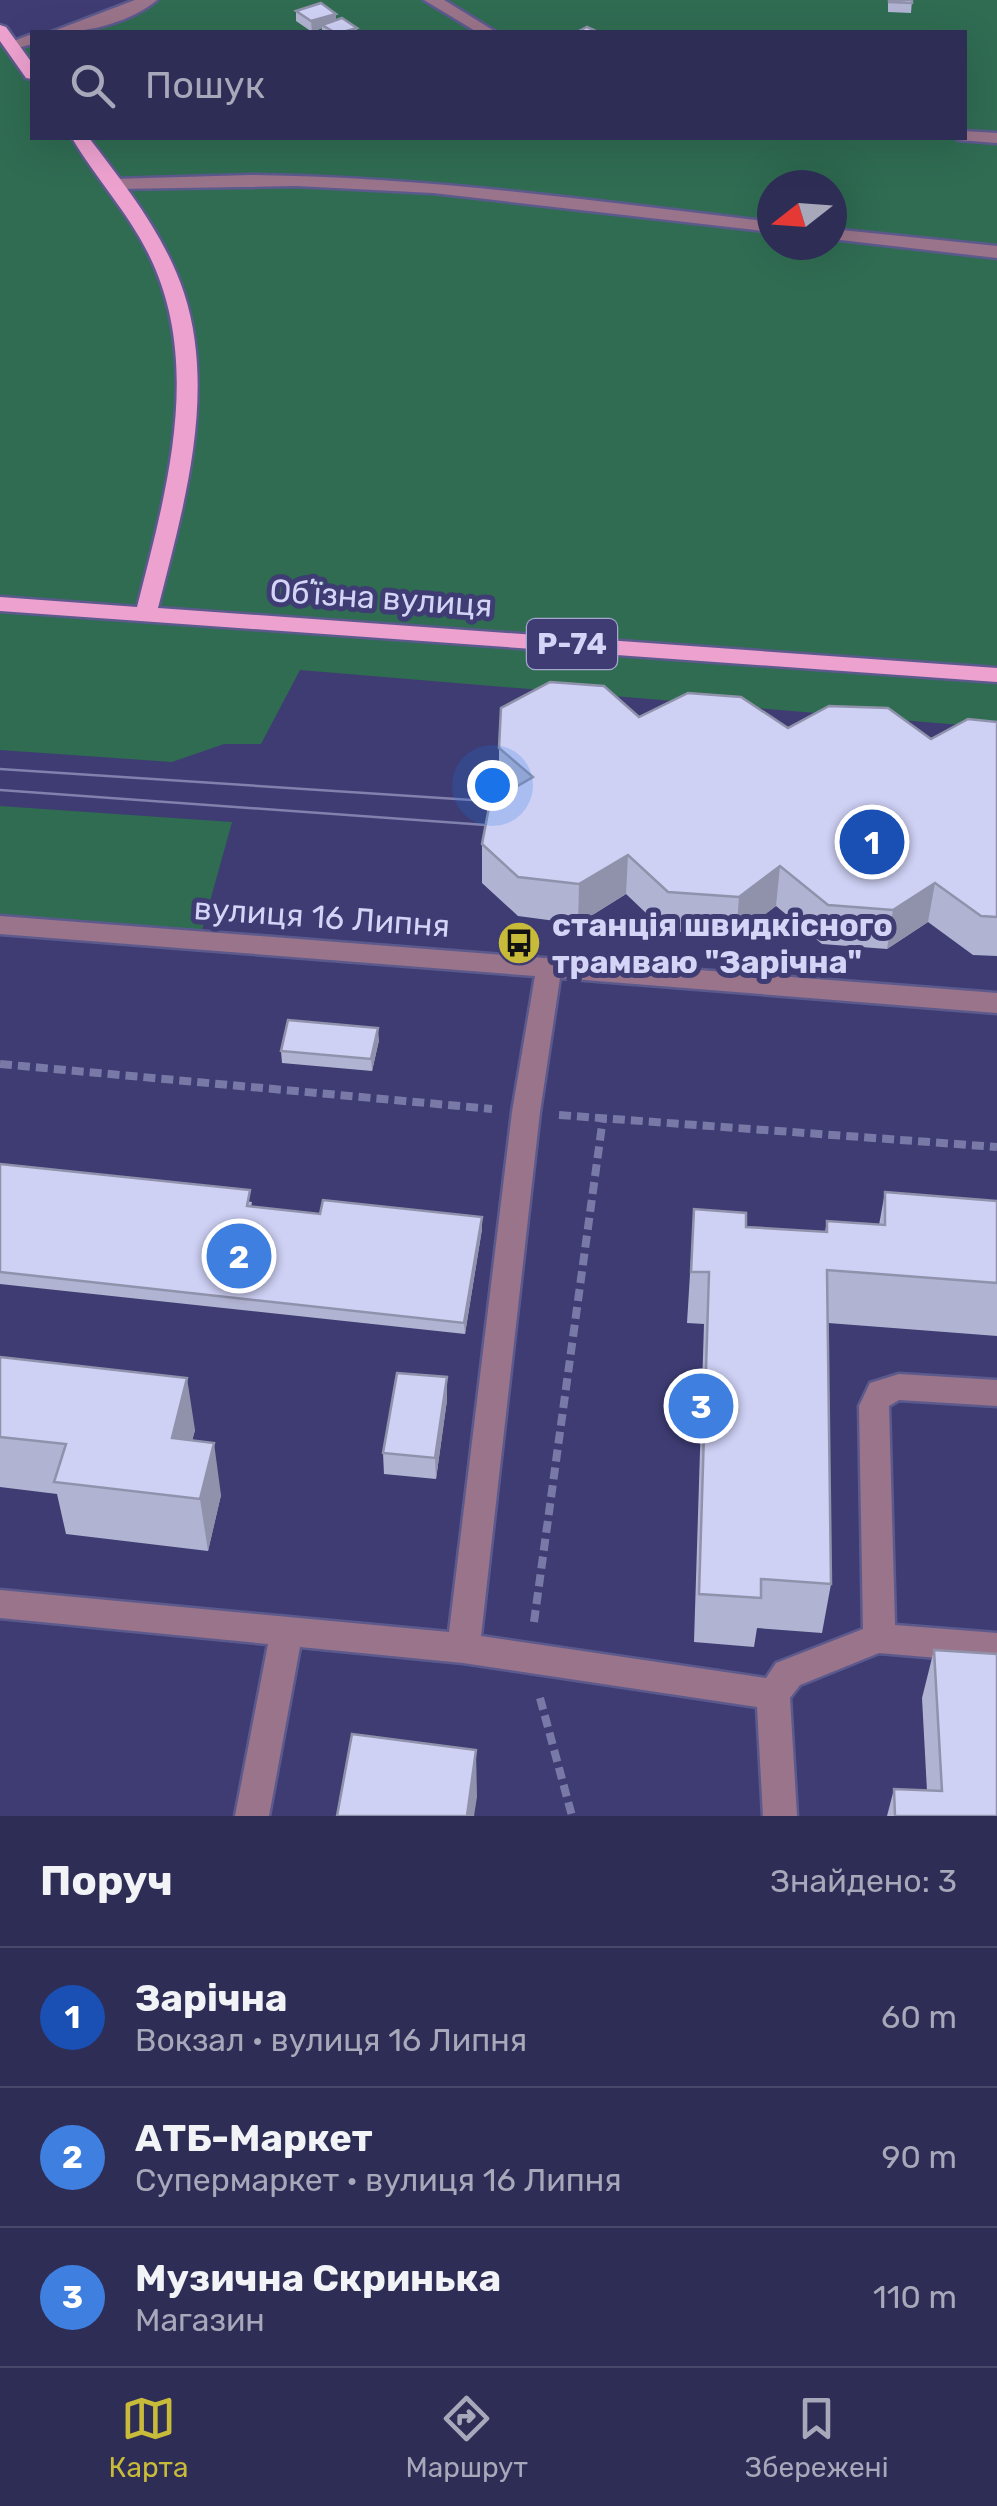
<!DOCTYPE html>
<html lang="uk">
<meta charset="utf-8">
<style>
body{margin:0;font-family:Rubik,sans-serif;background:#3a3960;color:#f1f3f6}
.compass{position:absolute;left:757px;top:170px;width:90px;height:90px;border-radius:50%;background:#2e2d56;box-shadow:0 10px 40px #0002;rotate:253deg}
.you{position:absolute;left:492px;top:785px;width:35px;height:35px;margin:-25px;border:8px solid #fff;border-radius:50%;background:#1a73e8;box-shadow:0 0 0 15px #1a73e833}
.badge{display:grid;place-items:center;width:65px;height:65px;border-radius:50%;background:#c9bb3a;color:#fff;font-size:32px;font-weight:700}
.pin{position:absolute;translate:-50% -50%;border:5px solid #fff;box-shadow:0 2px 10px #0006}
.list{margin:0;padding:0;list-style:none}
h2{display:flex;justify-content:space-between;align-items:center;height:130px;margin:0;padding:0 40px;font-size:42px}
h2 small{font-size:32px;font-weight:400;color:#a7a8b9}
.list li{display:grid;grid-template-columns:65px 1fr auto;gap:30px;align-items:center;box-sizing:border-box;height:140px;padding:0 40px;border-top:2px solid #49496c}
.list b{display:block;font-size:38px;white-space:nowrap}
.list p{margin:0;font-size:32px;white-space:nowrap;color:#a7a8b9}
.list em{font-size:32px;font-style:normal;color:#a7a8b9}
.icon{flex:none;width:55px;height:55px;fill:none;stroke:currentColor;stroke-width:2;stroke-linecap:round;stroke-linejoin:round}
.map{position:relative;flex:none;width:997px;height:1816px;overflow:hidden}
.search{position:absolute;background:#2e2d56;box-shadow:0 10px 40px #0002;left:30px;right:30px;top:30px;height:110px;display:flex;align-items:center;gap:25px;box-sizing:border-box;padding:0 35px;border-radius:0px;color:#a7a8b9;font-size:38px}
.sheet{height:550px;background:#2e2d56}
nav{display:flex;justify-content:space-around;align-items:center;box-sizing:border-box;height:140px;border-top:2px solid #49496c;background:#2e2d56;font-size:28px;color:#a7a8b9}
nav a{display:grid;justify-items:center;gap:5px}
nav .on{color:#c9bb3a}
.map>svg:first-child{display:block}
</style>
<div class="map">
<svg width="997" height="1816" viewBox="0 0 997 1816">
<rect width="100%" height="100%" fill="#3e3c73"/>
<g fill="#2f6c52" fill-rule="evenodd">
<path d="M149,0H997V728L300,670L261,744H224L172,762L0,750V30L11,45L32,39V138H964V32H59L98,22ZM772,185H832V245H772Z"/>
<polygon points="0,806 232,822 199,941 0,925"/>
</g>
<g fill="none" stroke-linecap="round" stroke-linejoin="round">
<g stroke="#5c5a8d" stroke-width="5">
<g id="minor">
<path d="M135,0H157C131,22 85,34 51,32Z"/>
<polygon points="424,0 444,0 496,32 477,32"/>
<polygon points="32,34 32,44 11,50 3,45"/>
<polygon points="964,131 997,133 997,143 958,140 964,138"/>
<path d="M251,175C427,177 598,201 772,222V232L433,193L296,186L114,189L105,184L114,179Z"/>
<polygon points="832,229 997,246 997,258 832,239"/>
<polygon points="0,916 997,993 997,1013 560,978 540,1112 481,1636 766,1678 776,1663 863,1629 859,1406 870,1383 899,1374 997,1380 997,1406 899,1400 889,1406 895,1625 997,1633 997,1663 879,1653 800,1685 790,1698 797,1816 763,1816 757,1707 463,1663 300,1647 269,1816 235,1816 268,1644 0,1618 0,1590 449,1632 512,1112 535,976 0,934"/>
</g>
</g>
<g stroke="#5c5a8d" stroke-width="5">
<g id="major">
<polygon points="0,25 6,27 32,63 32,79 26,78 0,41"/>
<path d="M72,138H89C125,185 165,235 184,293C217,395 183,509 158,608L997,668V682L0,611V597L137,607C166,493 204,364 148,253C127,211 95,177 72,138Z"/>
</g>
</g>
<g stroke="#7979a7" stroke-width="8" stroke-dasharray="12 6" stroke-linecap="butt">
<polyline points="0,1064 492,1109"/>
<polyline points="559,1115 997,1147"/>
<polyline points="534,1622 603,1118"/>
<polyline points="540,1698 572,1816"/>
</g>
<use href="#minor" fill="#9a748a" fill-rule="evenodd"/>
<use href="#major" fill="#eda1cf" fill-rule="evenodd"/>
<g stroke="#8181ae" stroke-width="2.5">
<polyline points="0,769 517,803"/>
<polyline points="0,790 512,827"/>
</g>
</g>
<g fill="#b1b3d2">
<polygon points="888,0 912,0 911,13 888,12"/>
<polygon points="296,11 336,14 336,20 357,28 357,32 322,32 322,28 312,32 296,21"/>
<polygon points="639,717 931,739 997,722 997,956 973,955 928,922 887,949 822,944 776,906 736,936 665,931 626,894 578,924 518,916 482,883 482,844 506,792 499,787 499,748"/>
<polygon points="379,1040 372,1071 282,1063 281,1051"/>
<polygon points="0,1164 252,1202 251,1207 320,1214 482,1217 482,1229 465,1334 0,1284"/>
<polygon points="885,1192 997,1201 997,1336 828,1323 831,1584 822,1633 757,1628 754,1647 694,1642 704,1324 687,1323 694,1209 746,1227 825,1232 827,1221 879,1225"/>
<polygon points="0,1357 195,1430 192,1440 221,1495 208,1551 66,1534 57,1494 0,1487"/>
<polygon points="447,1400 436,1479 384,1474 383,1453"/>
<polygon points="934,1650 997,1816 927,1791 922,1698"/>
<polygon points="894,1789 895,1816 887,1816"/>
</g>
<g fill="#9092ab">
<polygon points="336,14 336,24 322,25 322,28 312,32 311,21"/>
<polygon points="628,855 626,894 578,924 579,884"/>
<polygon points="780,866 776,906 736,936 739,897"/>
<polygon points="935,883 928,922 887,949 893,910"/>
<polygon points="378,1028 379,1040 372,1071 371,1059"/>
<polygon points="482,1217 482,1229 465,1334 464,1323"/>
<polygon points="447,1377 447,1400 436,1479 435,1458"/>
<polygon points="187,1378 195,1430 180,1490 172,1438"/>
<polygon points="214,1443 221,1495 208,1551 200,1499"/>
<polygon points="476,1750 477,1797 474,1816 467,1816"/>
</g>
<g fill="#ced0f4" stroke="#9092ab" stroke-width="2.5">
<polygon points="889,0 912,0 912,3 889,2"/>
<polygon points="321,3 336,14 311,21 296,11"/>
<polygon points="342,18 357,28 343,32 334,32 322,25"/>
<polygon points="587,27 598,32 577,32"/>
<polygon points="550,682 604,686 639,717 688,693 741,697 788,728 829,706 888,708 931,739 968,719 997,722 997,917 981,916 935,883 893,910 828,905 780,866 739,897 668,892 628,855 579,884 518,877 482,844 490,802 533,777 499,748 501,708"/>
<polygon points="288,1020 378,1028 371,1059 281,1051"/>
<polygon points="0,1164 250,1190 247,1206 320,1214 323,1200 482,1217 464,1323 0,1272"/>
<polygon points="885,1192 997,1201 997,1283 827,1270 831,1584 761,1579 761,1598 699,1594 709,1272 691,1272 694,1209 746,1213 746,1227 827,1232 827,1221 885,1225"/>
<polygon points="0,1357 187,1378 172,1438 214,1443 200,1499 54,1482 66,1444 0,1437"/>
<polygon points="397,1373 447,1377 435,1458 383,1453"/>
<polygon points="934,1650 997,1654 997,1816 895,1816 894,1789 942,1791"/>
<polygon points="352,1734 476,1750 467,1816 337,1816"/>
</g>
<defs>
<g id="bus-disc" transform="scale(2.25)"><circle r="9.5" fill="#c9bb3a" stroke="#3e3c73"/><path d="M-5-6H5V4H4V6H2V4H-2V6H-4V4H-5ZM-3.5-4V0h7V-4ZM-3.5 1.2v1.5H-2V1.2ZM2 1.2v1.5H3.5V1.2Z" fill="#111"/></g>
</defs>
<g fill-rule="evenodd">
<use href="#bus-disc" x="519" y="943"/>
</g>
<g text-anchor="middle" stroke-width="10" stroke-linejoin="round" paint-order="stroke">
<rect fill="#3e3c73" stroke="#a6a6cf" stroke-width="2.5" x="527" y="619" width="90" height="50" rx="8"/>
<g font-size="30" font-weight="bold" fill="#d3d4f6">
<text x="572" y="654">Р-74</text>
</g>
<g font-size="32" fill="#d3d4f6" stroke="#3e3c73">
<text transform="translate(381 598) rotate(4)" y="11">Обʼїзна вулиця</text>
<text transform="translate(322 917) rotate(4)" y="11">вулиця 16 Липня</text>
</g>
<g font-size="32" font-weight="bold" fill="#d3d4f6" stroke="#3e3c73" text-anchor="start">
<text x="552" y="936">станція швидкісного<tspan x="552" dy="37">трамваю "Зарічна"</tspan></text>
</g>
</g>
</svg>
<svg class="compass" viewBox="-18 -18 36 36"><path d="M0-13l5 13h-10z" fill="#e53935"/><path d="M0 13l5-13h-10z" fill="#a7a8b9"/></svg>
<div class="you"></div>
<div class="pin badge" style="left:872px;top:842px;background:#1a4fb4">1</div>
<div class="pin badge" style="left:239px;top:1256px;background:#3f7fe0">2</div>
<div class="pin badge" style="left:701px;top:1406px;background:#3f7fe0">3</div>
<div class="search"><svg class="icon" aria-label="search" viewBox="0 0 24 24"><circle cx="10" cy="10" r="6"/><path d="M15 15l6 6"/></svg>Пошук</div>
</div>
<section class="sheet">
<h2>Поруч<small>Знайдено: 3</small></h2>
<ul class="list">
<li><span class="badge" style="background:#1a4fb4">1</span><div><b>Зарічна</b><p>Вокзал · вулиця 16 Липня</p></div><em>60 m</em></li>
<li><span class="badge" style="background:#3f7fe0">2</span><div><b>АТБ-Маркет</b><p>Супермаркет · вулиця 16 Липня</p></div><em>90 m</em></li>
<li><span class="badge" style="background:#3f7fe0">3</span><div><b>Музична Скринька</b><p>Магазин</p></div><em>110 m</em></li>
</ul>
</section>
<nav>
<a class="on"><svg class="icon" aria-label="map" viewBox="0 0 24 24"><path d="M3 6l6-2 6 2 6-2v14l-6 2-6-2-6 2zM9 4v14M15 6v14"/></svg>Карта</a>
<a><svg class="icon" aria-label="directions" viewBox="0 0 24 24"><path d="M12 3l9 9-9 9-9-9zM9 14v-3h6M13 9l2 2-2 2"/></svg>Маршрут</a>
<a><svg class="icon" aria-label="saved" viewBox="0 0 24 24"><path d="M7 4h10v16l-5-4-5 4z"/></svg>Збережені</a>
</nav>
